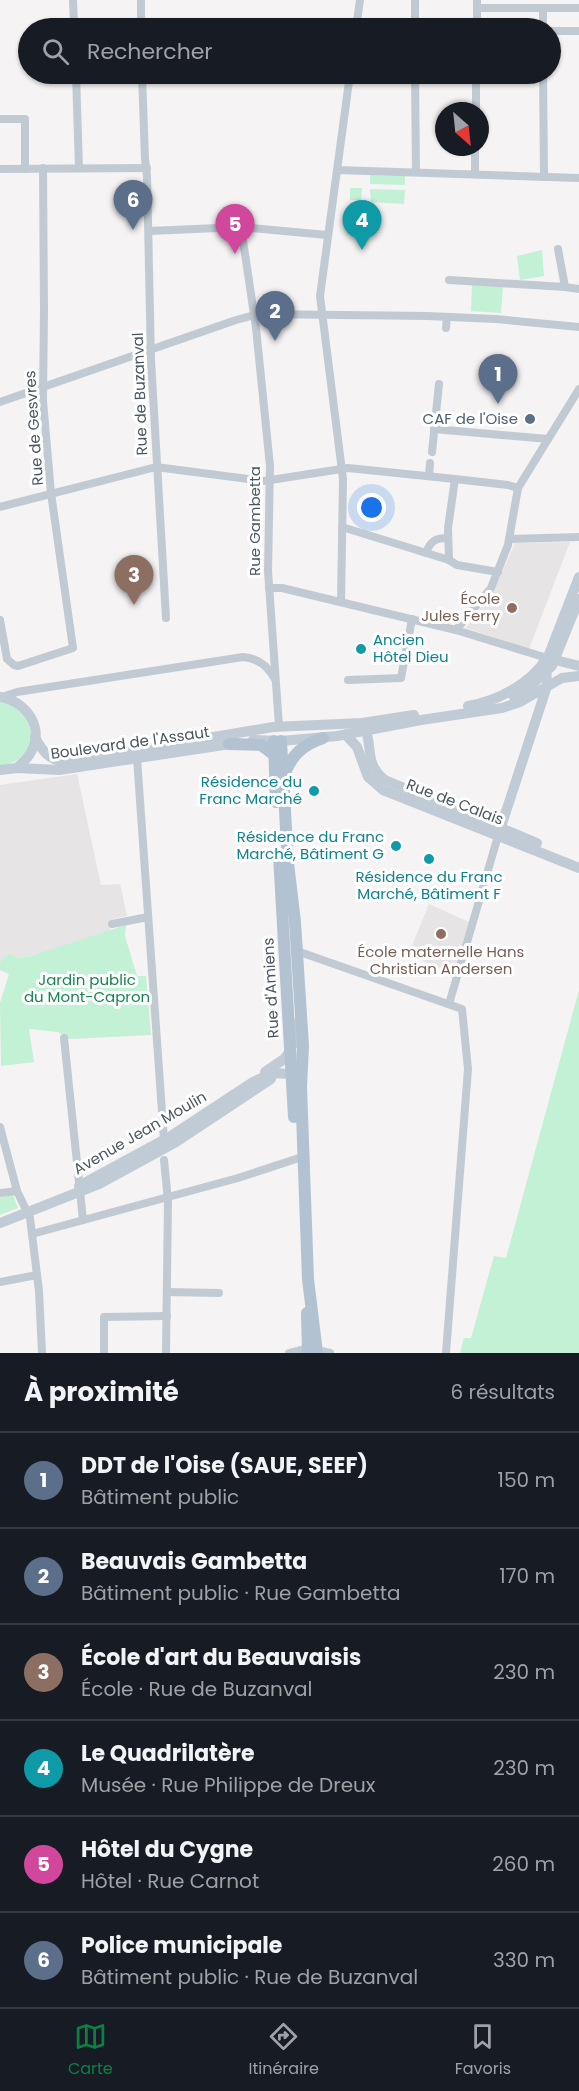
<!DOCTYPE html>
<html lang="fr">
<meta charset="utf-8">
<style>
body{margin:0;font-family:Poppins,sans-serif;background:#242831;color:#f1f3f6}
.compass{position:absolute;left:435px;top:102px;width:54px;height:54px;border-radius:50%;background:#171b24;box-shadow:0 2px 4px #0004;rotate:153deg}
.you{position:absolute;left:372px;top:508px;width:21px;height:21px;margin:-15px;border:4px solid #fff;border-radius:50%;background:#1a73e8;box-shadow:0 0 0 9px #1a73e833}
.badge{display:grid;place-items:center;width:39px;height:39px;border-radius:50%;background:#0b8043;color:#fff;font-size:20px;font-weight:700}
.pin{position:absolute;translate:-50% -50px;filter:drop-shadow(0 2px 3px #0008)}
.pin::after{content:'';position:absolute;top:32px;width:21px;height:18px;background:inherit;clip-path:polygon(0 0,100% 0,50% 100%)}
.list{margin:0;padding:0;list-style:none}
h2{display:flex;justify-content:space-between;align-items:center;height:78px;margin:0;padding:0 24px;font-size:26px}
h2 small{font-size:20px;font-weight:400;color:#9ea1a6}
.list li{display:grid;grid-template-columns:39px 1fr auto;gap:18px;align-items:center;box-sizing:border-box;height:96px;padding:0 24px;border-top:2px solid #363941}
.list b{display:block;font-size:22px;white-space:nowrap}
.list p{margin:0;font-size:20px;white-space:nowrap;color:#9ea1a6}
.list em{font-size:20px;font-style:normal;color:#9ea1a6}
.icon{flex:none;width:33px;height:33px;fill:none;stroke:currentColor;stroke-width:2;stroke-linecap:round;stroke-linejoin:round}
.map{position:relative;flex:none;width:579px;height:1353px;overflow:hidden}
.search{position:absolute;background:#171b24;box-shadow:0 2px 4px #0004;left:18px;right:18px;top:18px;height:66px;display:flex;align-items:center;gap:15px;box-sizing:border-box;padding:0 21px;border-radius:33px;color:#9ea1a6;font-size:22px}
.sheet{height:654px;background:#171b24}
nav{display:flex;justify-content:space-around;align-items:center;box-sizing:border-box;height:84px;border-top:2px solid #363941;background:#171b24;font-size:16px;color:#9ea1a6}
nav a{display:grid;justify-items:center;gap:3px}
nav .on{color:#0b8043}
.map>svg:first-child{display:block}
</style>
<div class="map">
<svg width="579" height="1353" viewBox="0 0 579 1353">
<rect width="100%" height="100%" fill="#f5f3f3"/>
<g fill="#e6e4e5">
<polygon points="570,542 529,649 466,628 495,588 515,543"/>
<polygon points="77,774 101,885 120,884 127,916 109,920 111,929 97,941 19,958 9,955 0,962 0,785"/>
<polygon points="429,904 469,922 453,974 427,963 409,953"/>
</g>
<g fill="#c3f1d5">
<polygon points="370,175 405,176 405,185 370,184"/>
<polygon points="350,188 362,188 361,200 350,200"/>
<polygon points="370,189 405,190 404,204 371,202"/>
<polygon points="542,250 544,276 520,280 517,256"/>
<polygon points="472,285 503,287 501,313 471,311"/>
<path d="M0,702C6,703 14,705 18,709C41,731 32,762 0,766Z"/>
<polygon points="126,925 125,936 137,976 146,976 151,1035 69,1039 58,1032 29,1029 34,1062 1,1066 0,1003 9,974 0,970 0,962 9,954 19,958 34,955"/>
<polygon points="579,990 579,1353 460,1353 464,1338 471,1338 494,1256 506,1258"/>
<polygon points="13,1195 18,1208 0,1215 0,1197"/>
</g>
<g fill="none" stroke-linecap="round" stroke-linejoin="round">
<g stroke="#c1cad2" stroke-width="8">
<polyline points="73,0 74,28"/>
<polyline points="141,0 141,28"/>
<polyline points="415,0 415,28"/>
<polyline points="477,8 579,8"/>
<polyline points="356,28 360,0"/>
<polyline points="477,28 477,0"/>
<polyline points="543,28 543,8"/>
<polyline points="550,31 579,31"/>
<polyline points="76,74 79,168"/>
<polyline points="142,74 145,159 147,176 151,360 166,618"/>
<polyline points="415,74 416,172"/>
<polyline points="543,74 544,177"/>
<polyline points="476,111 476,74"/>
<polyline points="0,119 25,119 25,169"/>
<polyline points="0,169 147,168"/>
<polyline points="337,170 579,178"/>
<polyline points="475,174 475,147"/>
<polyline points="241,227 256,328 270,466 268,571 279,726"/>
<polyline points="149,231 241,227 327,235"/>
<polyline points="558,249 565,287 579,289"/>
<polyline points="449,280 565,287"/>
<polyline points="446,328 447,317"/>
<polyline points="0,402 236,320 258,314 427,316 496,319 579,327"/>
<polyline points="434,429 548,439"/>
<polyline points="432,452 439,384"/>
<polyline points="429,476 430,463"/>
<polyline points="0,507 156,467 264,481 348,468 455,479 508,485 518,488"/>
<polyline points="342,527 449,560 457,565 498,572"/>
<polyline points="509,539 579,537"/>
<path d="M426,553C430,541 436,538 447,538"/>
<polyline points="449,560 448,528 455,479"/>
<polyline points="269,588 282,588 456,630 547,658"/>
<polyline points="341,602 343,479 320,296 350,74"/>
<polyline points="0,620 7,659 14,665 18,666 73,648 51,493 43,401 44,311 43,168"/>
<polyline points="456,630 491,588 508,545 518,488 579,389"/>
<polyline points="348,680 401,678 412,619"/>
<path d="M2,697L17,692L243,657C257,658 268,666 275,679"/>
<polyline points="137,758 164,1140"/>
<polyline points="112,924 148,917"/>
<polyline points="297,951 462,1009 468,1069 446,1353"/>
<polyline points="449,1004 498,836"/>
<polyline points="64,1038 83,1220"/>
<polyline points="0,1127 17,1191 30,1218 39,1291 42,1353"/>
<polyline points="164,1160 168,1201 166,1353"/>
<polyline points="0,1193 17,1191"/>
<polyline points="32,1234 238,1178 305,1156"/>
<polyline points="0,1282 37,1275"/>
<polyline points="167,1292 219,1293"/>
<polyline points="104,1353 104,1317 167,1316"/>
<polyline points="289,1353 308,1348 330,1353"/>
</g>
<g stroke="#c1cbd6" stroke-width="10">
<polyline points="551,659 579,666"/>
<path d="M0,697C26,701 46,728 30,754C27,759 22,763 17,768"/>
<polyline points="514,697 530,687 552,666 579,599"/>
<path d="M468,706C498,701 530,684 547,658"/>
<path d="M364,726C374,746 363,763 385,780L537,843"/>
<polyline points="346,735 357,747 368,777 383,790 579,868"/>
<path d="M35,737C42,751 49,760 65,762L273,727L362,723L414,715"/>
<polyline points="253,740 281,741 337,736 421,720 502,708 520,702 562,678 579,676"/>
<polyline points="0,770 17,768 59,770 237,743"/>
<polyline points="499,833 547,686 546,662 579,577"/>
<polyline points="296,1023 297,1043"/>
<polyline points="265,1072 284,1059 290,1051"/>
<polyline points="79,1186 171,1136 253,1082 272,1073 290,1074 298,1070"/>
<polyline points="0,1223 99,1184 176,1142 271,1079"/>
</g>
<g stroke="#b3c2d1" stroke-width="12">
<polyline points="274,741 276,802"/>
<polyline points="281,741 288,863 295,922 303,1046 301,1087 308,1279 317,1353"/>
<polyline points="229,744 261,745 273,754"/>
<path d="M284,775C292,755 302,745 323,738"/>
<polyline points="279,856 294,1117"/>
<polyline points="307,1313 308,1353"/>
</g>
</g>
<circle fill="#5c6f8a" stroke="#fff" stroke-width="2" cx="530" cy="419" r="6"/>
<g fill="#8d6e63" stroke="#fff" stroke-width="2">
<circle cx="512" cy="608" r="6"/>
<circle cx="441" cy="934" r="6"/>
</g>
<g fill="#0f9aa8" stroke="#fff" stroke-width="2">
<circle cx="361" cy="649" r="6"/>
<circle cx="314" cy="791" r="6"/>
<circle cx="396" cy="846" r="6"/>
<circle cx="429" cy="859" r="6"/>
</g>
<g text-anchor="middle" stroke-width="6" stroke-linejoin="round" paint-order="stroke">
<g font-size="15" fill="#4a5661" stroke="#fff">
<text transform="translate(140 394) rotate(-92)" y="5">Rue de Buzanval</text>
<text transform="translate(34 428) rotate(-94)" y="5">Rue de Gesvres</text>
<text transform="translate(255 521) rotate(-90)" y="5">Rue Gambetta</text>
<text transform="translate(130 743) rotate(-8)" y="5">Boulevard de l'Assaut</text>
<text transform="translate(455 802) rotate(21)" y="5">Rue de Calais</text>
<text transform="translate(271 988) rotate(-93)" y="5">Rue d'Amiens</text>
<text transform="translate(140 1133) rotate(-30)" y="5">Avenue Jean Moulin</text>
</g>
<g font-size="15" fill="#4e5e75" stroke="#fff" text-anchor="end">
<text x="518" y="424">CAF de l'Oise</text>
</g>
<g font-size="15" fill="#785e54" stroke="#fff" text-anchor="end">
<text x="500" y="604">École<tspan x="500" dy="17">Jules Ferry</tspan></text>
<text x="441" y="957" text-anchor="middle">École maternelle Hans<tspan x="441" dy="17">Christian Andersen</tspan></text>
</g>
<g font-size="15" fill="#0d838f" stroke="#fff" text-anchor="end">
<text x="373" y="645" text-anchor="start">Ancien<tspan x="373" dy="17">Hôtel Dieu</tspan></text>
<text x="302" y="787">Résidence du<tspan x="302" dy="17">Franc Marché</tspan></text>
<text x="384" y="842">Résidence du Franc<tspan x="384" dy="17">Marché, Bâtiment G</tspan></text>
<text x="429" y="882" text-anchor="middle">Résidence du Franc<tspan x="429" dy="17">Marché, Bâtiment F</tspan></text>
</g>
<g font-size="15" fill="#17864f" stroke="#fff">
<text x="87" y="985">Jardin public<tspan x="87" dy="17">du Mont-Capron</tspan></text>
</g>
</g>
</svg>
<svg class="compass" viewBox="-18 -18 36 36"><path d="M0-13l5 13h-10z" fill="#e53935"/><path d="M0 13l5-13h-10z" fill="#9ea1a6"/></svg>
<div class="you"></div>
<div class="pin badge" style="left:498px;top:404px;background:#5c6f8a">1</div>
<div class="pin badge" style="left:275px;top:341px;background:#5c6f8a">2</div>
<div class="pin badge" style="left:134px;top:605px;background:#8d6e63">3</div>
<div class="pin badge" style="left:362px;top:250px;background:#0f9aa8">4</div>
<div class="pin badge" style="left:235px;top:254px;background:#d1479c">5</div>
<div class="pin badge" style="left:133px;top:230px;background:#5c6f8a">6</div>
<div class="search"><svg class="icon" aria-label="search" viewBox="0 0 24 24"><circle cx="10" cy="10" r="6"/><path d="M15 15l6 6"/></svg>Rechercher</div>
</div>
<section class="sheet">
<h2>À proximité<small>6 résultats</small></h2>
<ul class="list">
<li><span class="badge" style="background:#5c6f8a">1</span><div><b>DDT de l'Oise (SAUE, SEEF)</b><p>Bâtiment public</p></div><em>150 m</em></li>
<li><span class="badge" style="background:#5c6f8a">2</span><div><b>Beauvais Gambetta</b><p>Bâtiment public · Rue Gambetta</p></div><em>170 m</em></li>
<li><span class="badge" style="background:#8d6e63">3</span><div><b>École d'art du Beauvaisis</b><p>École · Rue de Buzanval</p></div><em>230 m</em></li>
<li><span class="badge" style="background:#0f9aa8">4</span><div><b>Le Quadrilatère</b><p>Musée · Rue Philippe de Dreux</p></div><em>230 m</em></li>
<li><span class="badge" style="background:#d1479c">5</span><div><b>Hôtel du Cygne</b><p>Hôtel · Rue Carnot</p></div><em>260 m</em></li>
<li><span class="badge" style="background:#5c6f8a">6</span><div><b>Police municipale</b><p>Bâtiment public · Rue de Buzanval</p></div><em>330 m</em></li>
</ul>
</section>
<nav>
<a class="on"><svg class="icon" aria-label="map" viewBox="0 0 24 24"><path d="M3 6l6-2 6 2 6-2v14l-6 2-6-2-6 2zM9 4v14M15 6v14"/></svg>Carte</a>
<a><svg class="icon" aria-label="directions" viewBox="0 0 24 24"><path d="M12 3l9 9-9 9-9-9zM9 14v-3h6M13 9l2 2-2 2"/></svg>Itinéraire</a>
<a><svg class="icon" aria-label="saved" viewBox="0 0 24 24"><path d="M7 4h10v16l-5-4-5 4z"/></svg>Favoris</a>
</nav>
